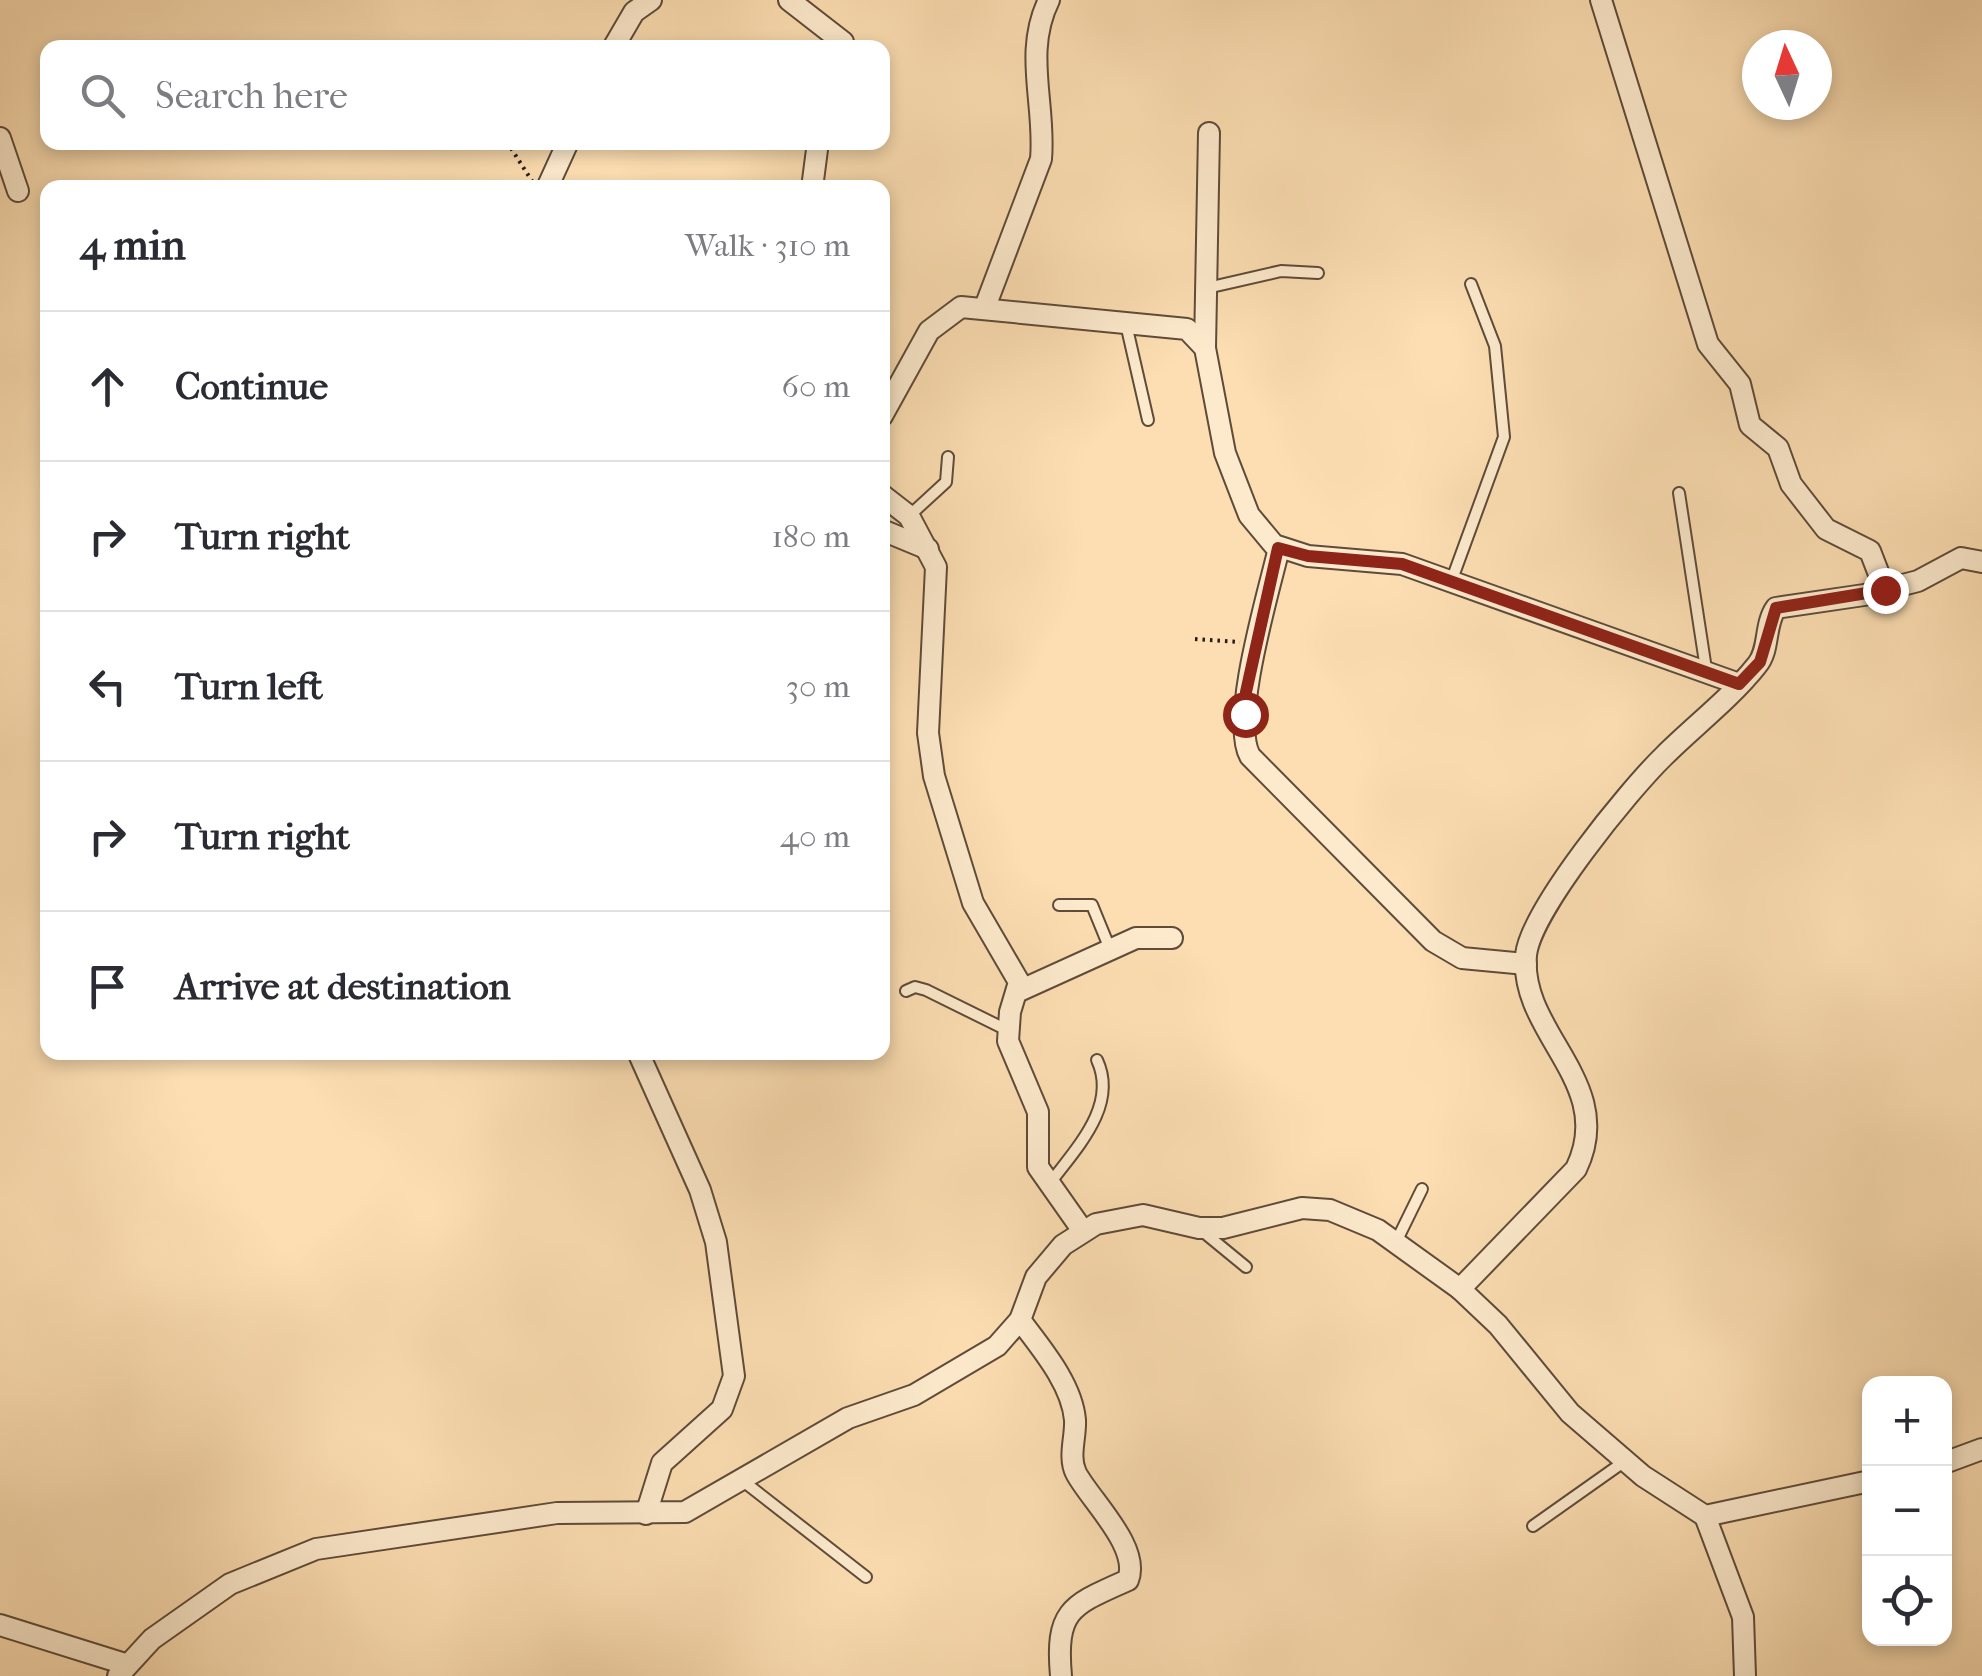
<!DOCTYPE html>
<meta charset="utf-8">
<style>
body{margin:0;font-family:"IM FELL French Canon",serif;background:#f7f7f7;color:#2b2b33}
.controls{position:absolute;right:30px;bottom:30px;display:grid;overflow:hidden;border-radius:20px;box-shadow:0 5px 15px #0003}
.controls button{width:90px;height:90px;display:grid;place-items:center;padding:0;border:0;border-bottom:2px solid #e1e1e2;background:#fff;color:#2b2b33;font:50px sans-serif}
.compass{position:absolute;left:1742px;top:30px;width:90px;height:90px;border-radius:50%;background:#fff;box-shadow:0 5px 15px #0003;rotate:356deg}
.stop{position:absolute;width:30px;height:30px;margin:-22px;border:8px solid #8f2418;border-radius:50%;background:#fff}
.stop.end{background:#8f2418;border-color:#fff;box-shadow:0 2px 10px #0008}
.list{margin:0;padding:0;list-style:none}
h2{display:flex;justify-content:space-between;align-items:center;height:130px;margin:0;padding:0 40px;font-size:42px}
h2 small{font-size:32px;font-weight:400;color:#7c7c81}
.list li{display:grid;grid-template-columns:65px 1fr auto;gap:30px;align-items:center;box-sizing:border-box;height:150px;padding:0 40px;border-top:2px solid #e1e1e2}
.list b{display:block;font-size:38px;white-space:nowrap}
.list em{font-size:32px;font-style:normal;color:#7c7c81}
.icon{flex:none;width:55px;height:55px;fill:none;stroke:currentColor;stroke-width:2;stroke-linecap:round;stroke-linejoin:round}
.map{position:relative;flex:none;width:1982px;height:1676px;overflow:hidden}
.search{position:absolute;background:#fff;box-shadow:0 5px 15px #0003;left:40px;top:40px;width:850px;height:110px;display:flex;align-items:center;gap:25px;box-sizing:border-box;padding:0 35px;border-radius:20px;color:#7c7c81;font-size:38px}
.panel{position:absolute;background:#fff;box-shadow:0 5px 15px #0003;left:40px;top:180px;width:850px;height:880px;border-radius:20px}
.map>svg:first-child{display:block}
</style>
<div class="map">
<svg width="1982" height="1676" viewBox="0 0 1982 1676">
<rect width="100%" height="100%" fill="#fcdeb2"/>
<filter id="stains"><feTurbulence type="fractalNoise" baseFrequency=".002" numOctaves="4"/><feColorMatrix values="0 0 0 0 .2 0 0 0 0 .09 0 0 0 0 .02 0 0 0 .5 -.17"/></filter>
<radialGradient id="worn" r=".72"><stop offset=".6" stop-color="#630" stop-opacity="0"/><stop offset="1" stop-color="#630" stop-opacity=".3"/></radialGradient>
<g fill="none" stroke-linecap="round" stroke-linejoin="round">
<g stroke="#5e4b39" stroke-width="14">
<g id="service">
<polyline points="1207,288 1281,271 1318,273"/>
<polyline points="1126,324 1148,420"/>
<polyline points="1679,493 1706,669"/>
<polyline points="909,516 946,482 948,457"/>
<polyline points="1451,582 1504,437 1495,346 1471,284"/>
<polyline points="1059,905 1092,905 1110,949"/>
<polyline points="906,991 915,987 926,990 1007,1030"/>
<path d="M1048,1186C1074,1150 1119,1107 1097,1060"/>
<polyline points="1201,1230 1246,1267"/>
<polyline points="1396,1242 1422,1189"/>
<polyline points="743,1481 866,1577"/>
<polyline points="1533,1526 1625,1461"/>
</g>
</g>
<g stroke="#5e4b39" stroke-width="24">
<g id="minor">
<polyline points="789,0 843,42 844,48"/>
<polyline points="1601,0 1708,344 1740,384 1750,425 1778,448 1791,484 1826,529 1870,551 1885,590"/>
<polyline points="613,48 634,12 651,0"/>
<polyline points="0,138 18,191"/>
<polyline points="547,188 568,142"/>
<polyline points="812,188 818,142"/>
<path d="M985,307L1041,159C1046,105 1023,52 1049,0"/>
<polyline points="1205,348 1209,133"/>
<polyline points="882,416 929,331 961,307 1187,329 1205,348 1225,453 1249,515 1274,545 1308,556 1402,564 1739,684"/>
<polyline points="882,495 909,516 936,567 928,733 934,776 973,903 1019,982 1010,1012 1008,1041 1038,1112 1038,1167 1083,1231"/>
<polyline points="882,530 928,549"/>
<path d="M1279,548C1269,591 1230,720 1250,756L1433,941L1462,958L1526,964"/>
<polyline points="1019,991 1136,938 1172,938"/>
<polyline points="638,1052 700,1190 716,1242 734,1376 722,1409 662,1463 646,1514"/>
<path d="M1460,1289L1576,1169C1618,1083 1519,1034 1526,955C1531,910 1629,790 1664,756C1694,726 1730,699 1757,665C1770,650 1764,625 1776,608L1864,595L1918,581L1961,558L1982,562"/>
<path d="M1020,1320C1041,1348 1072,1384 1075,1420C1076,1437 1068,1457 1076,1473C1090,1500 1141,1547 1128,1580C1072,1605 1055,1609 1061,1676"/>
<polyline points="1944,1463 1982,1449"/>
<polyline points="1705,1516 1743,1617 1745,1676"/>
<polyline points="0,1625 125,1664"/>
<polyline points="118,1676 152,1639 230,1584 316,1549 557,1513 685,1512 848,1418 914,1395 997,1346 1020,1320 1036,1277 1063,1245 1096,1224 1143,1215 1199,1228 1223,1228 1302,1208 1330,1210 1378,1230 1460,1289 1498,1325 1570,1413 1643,1476 1705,1516 1870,1481"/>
</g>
</g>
<g stroke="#291a11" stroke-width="4" stroke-dasharray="2.5 5" stroke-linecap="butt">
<polyline points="507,142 532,181"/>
<polyline points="1195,639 1240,642"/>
</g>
<use href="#service" stroke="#fdeacd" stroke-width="10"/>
<use href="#minor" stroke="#fdeacd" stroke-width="20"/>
</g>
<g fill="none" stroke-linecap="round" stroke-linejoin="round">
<polyline stroke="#8f2418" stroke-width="12" points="1245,714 1246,692 1278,548 1308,556 1402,564 1739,684 1760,662 1776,608 1885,590"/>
</g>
<rect width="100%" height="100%" filter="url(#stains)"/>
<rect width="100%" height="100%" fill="url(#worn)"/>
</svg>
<div class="controls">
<button>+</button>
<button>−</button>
<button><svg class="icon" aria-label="locate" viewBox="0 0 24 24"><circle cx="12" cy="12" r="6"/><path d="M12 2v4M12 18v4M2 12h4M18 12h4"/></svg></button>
</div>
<svg class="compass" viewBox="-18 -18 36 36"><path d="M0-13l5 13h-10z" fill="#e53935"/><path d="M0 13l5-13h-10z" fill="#7c7c81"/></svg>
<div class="stop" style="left:1245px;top:714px"></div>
<div class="stop end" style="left:1885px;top:590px"></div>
<div class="search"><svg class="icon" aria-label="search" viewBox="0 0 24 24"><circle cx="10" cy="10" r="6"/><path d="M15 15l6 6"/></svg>Search here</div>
<section class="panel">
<h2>4 min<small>Walk · 310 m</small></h2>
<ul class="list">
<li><svg class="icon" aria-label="ahead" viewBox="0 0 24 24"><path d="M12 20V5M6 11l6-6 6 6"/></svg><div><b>Continue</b></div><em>60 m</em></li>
<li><svg class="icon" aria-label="right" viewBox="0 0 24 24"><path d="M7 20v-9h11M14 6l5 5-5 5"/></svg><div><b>Turn right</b></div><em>180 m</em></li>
<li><svg class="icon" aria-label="left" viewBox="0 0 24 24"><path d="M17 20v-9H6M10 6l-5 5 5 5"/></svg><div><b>Turn left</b></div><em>30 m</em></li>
<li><svg class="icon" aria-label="right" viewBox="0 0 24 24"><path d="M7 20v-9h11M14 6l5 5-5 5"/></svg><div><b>Turn right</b></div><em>40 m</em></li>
<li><svg class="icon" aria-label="arrive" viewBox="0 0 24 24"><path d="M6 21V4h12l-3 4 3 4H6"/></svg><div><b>Arrive at destination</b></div></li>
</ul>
</section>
</div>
